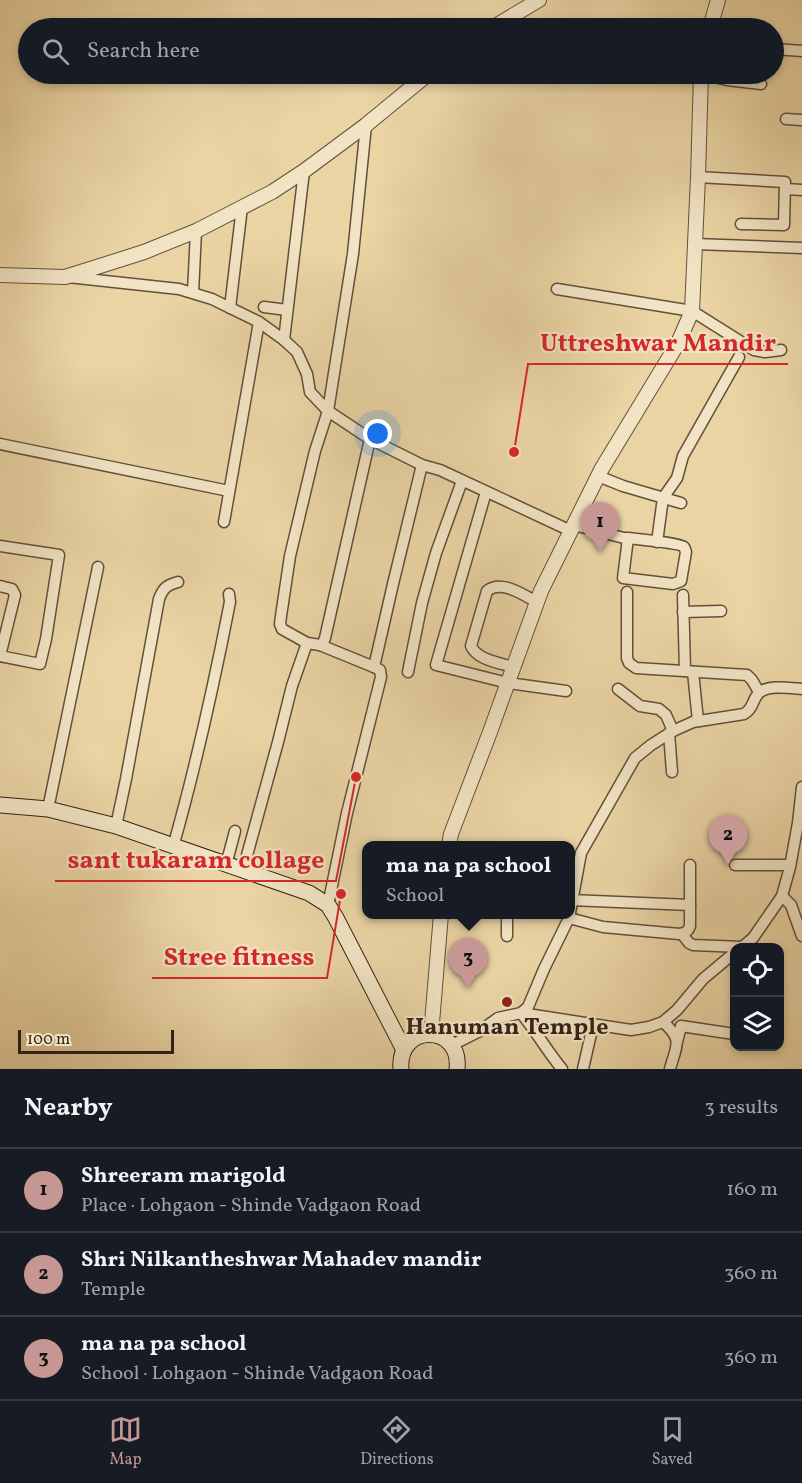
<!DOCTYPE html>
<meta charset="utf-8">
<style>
body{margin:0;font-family:Vollkorn,serif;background:#242831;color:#f1f3f6}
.controls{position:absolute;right:18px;bottom:18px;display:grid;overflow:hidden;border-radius:12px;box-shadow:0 3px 9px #0003}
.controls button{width:54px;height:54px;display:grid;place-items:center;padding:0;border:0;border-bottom:2px solid #363941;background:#171b24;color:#f1f3f6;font:30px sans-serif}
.scale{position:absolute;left:18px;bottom:15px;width:156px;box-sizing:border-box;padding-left:6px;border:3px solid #342417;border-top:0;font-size:16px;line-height:21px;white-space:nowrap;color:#342417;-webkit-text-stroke:4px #f1e3c4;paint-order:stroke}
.you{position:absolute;left:378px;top:434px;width:21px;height:21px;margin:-15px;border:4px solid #fff;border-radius:50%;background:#1a73e8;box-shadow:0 0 0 9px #1a73e833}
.badge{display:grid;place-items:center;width:39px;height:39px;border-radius:50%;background:#c59692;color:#111;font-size:20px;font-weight:700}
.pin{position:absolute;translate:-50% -50px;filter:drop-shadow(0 2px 3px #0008)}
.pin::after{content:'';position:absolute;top:32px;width:21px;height:18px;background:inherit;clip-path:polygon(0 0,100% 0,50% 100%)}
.popup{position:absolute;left:362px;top:841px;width:213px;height:78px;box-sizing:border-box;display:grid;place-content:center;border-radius:12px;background:#171b24;filter:drop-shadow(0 2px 4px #0005);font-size:20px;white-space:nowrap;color:#9ea1a6}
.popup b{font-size:22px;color:#f1f3f6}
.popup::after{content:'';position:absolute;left:50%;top:100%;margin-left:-12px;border:12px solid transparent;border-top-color:#171b24}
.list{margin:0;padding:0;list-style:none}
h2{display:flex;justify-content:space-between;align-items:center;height:78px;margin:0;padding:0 24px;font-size:26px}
h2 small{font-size:20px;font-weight:400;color:#9ea1a6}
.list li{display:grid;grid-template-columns:39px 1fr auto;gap:18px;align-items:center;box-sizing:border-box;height:84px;padding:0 24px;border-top:2px solid #363941}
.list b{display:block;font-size:22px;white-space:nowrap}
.list p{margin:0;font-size:20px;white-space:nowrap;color:#9ea1a6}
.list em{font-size:20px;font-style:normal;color:#9ea1a6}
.icon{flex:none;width:33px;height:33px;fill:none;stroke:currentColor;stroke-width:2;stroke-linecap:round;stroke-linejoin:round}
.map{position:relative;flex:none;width:802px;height:1069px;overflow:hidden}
.search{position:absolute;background:#171b24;box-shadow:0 3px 9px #0003;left:18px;right:18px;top:18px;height:66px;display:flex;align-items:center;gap:15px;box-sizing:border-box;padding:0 21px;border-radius:33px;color:#9ea1a6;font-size:22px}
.sheet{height:330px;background:#171b24}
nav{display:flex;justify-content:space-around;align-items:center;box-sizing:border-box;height:84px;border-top:2px solid #363941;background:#171b24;font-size:16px;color:#9ea1a6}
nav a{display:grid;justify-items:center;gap:3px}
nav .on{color:#c59692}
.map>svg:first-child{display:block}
</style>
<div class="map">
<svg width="802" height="1069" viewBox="0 0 802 1069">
<rect width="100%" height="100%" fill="#ead4a4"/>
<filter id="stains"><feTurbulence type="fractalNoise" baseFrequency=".00333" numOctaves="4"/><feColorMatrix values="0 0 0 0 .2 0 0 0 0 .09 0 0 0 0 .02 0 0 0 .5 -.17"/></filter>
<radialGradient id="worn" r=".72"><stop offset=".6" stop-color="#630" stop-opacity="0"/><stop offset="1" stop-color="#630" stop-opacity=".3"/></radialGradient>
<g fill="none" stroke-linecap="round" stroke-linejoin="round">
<g stroke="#62503a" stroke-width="13">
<g id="minor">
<polyline points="775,49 802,51"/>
<polyline points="646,74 701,74 727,80 761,84"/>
<polyline points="786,119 802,120"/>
<polyline points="698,177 785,182 784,225 741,224"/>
<polyline points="785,189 802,190"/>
<polyline points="695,244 802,248"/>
<polyline points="68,277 179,289 212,299 259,322 284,340 297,352 307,374 310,392 328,411 370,439 422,465 440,470 571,531"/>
<polyline points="557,289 692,311 754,350 765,352 781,350"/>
<polyline points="193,293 196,231"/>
<polyline points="264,307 287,310"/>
<polyline points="230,308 242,207"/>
<polyline points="284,340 304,171"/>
<polyline points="0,444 229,491"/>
<polyline points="598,476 623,486 681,503"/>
<polyline points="486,492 436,665 508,683 566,691"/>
<polyline points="224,522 259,322"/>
<path d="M574,525L624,538H628C636,539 680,543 684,547C685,548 685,550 686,552L681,581L673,584L623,578L628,538"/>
<polyline points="657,542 663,498 677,478 683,456 739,357"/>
<polyline points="0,546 59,555 46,639 40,664 0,656"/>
<polyline points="0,586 12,589 15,595 0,656"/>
<polyline points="627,592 627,658 629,663 636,668 747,675 752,680 759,692"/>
<polyline points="683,595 685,671"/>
<polyline points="683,612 721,611"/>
<polyline points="307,643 320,645 323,643 325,638 370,439"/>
<polyline points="320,645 374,667"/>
<path d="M513,667C500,663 477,660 471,646L487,591C501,579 523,595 537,602"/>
<polyline points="408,672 422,603 436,553 462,481"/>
<polyline points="693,672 698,721"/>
<polyline points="618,689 640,706 659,709 666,715 673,731"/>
<polyline points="669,733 672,772"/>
<polyline points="48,809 98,567"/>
<path d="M116,826L126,779L159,599C163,588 167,585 178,582"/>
<path d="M173,847C196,766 214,684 230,602L229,594"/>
<polyline points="226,865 235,831"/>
<polyline points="735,865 790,865"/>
<polyline points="243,870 278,742 292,686 307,643 282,629 280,624 281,616 290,556 315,451 328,411 353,254 366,125"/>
<polyline points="782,896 791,905 802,936"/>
<polyline points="570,900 690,905"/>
<polyline points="328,905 347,813 381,677 380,670 374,667 393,584 422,465"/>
<path d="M569,918L603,927L679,934C685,933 688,932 690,926V865"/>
<polyline points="682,934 689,943 693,945 742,947"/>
<polyline points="507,936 507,914"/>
<polyline points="741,948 753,938 782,896 790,867 798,823 802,787"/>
<polyline points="521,1013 631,1030 649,1027 663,1022 677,1010 703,979 734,953"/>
<path d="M521,1013C536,1031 547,1051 562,1069"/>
<path d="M663,1022C684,1040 676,1046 670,1069"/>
<polyline points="677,1042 681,1026 734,1034"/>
<path d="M452,1045L480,1031L498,1018L521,1013L528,1007L544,969L569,918L581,853L635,758L651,745L673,731L693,722L744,714C754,708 751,702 758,694C766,684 790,688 802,689"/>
<polyline points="583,1069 593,1025"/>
</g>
</g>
<g stroke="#62503a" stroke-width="16">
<g id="tertiary">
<polyline points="492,28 539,0"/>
<polyline points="710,28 718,0"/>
<polyline points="0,275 65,277 144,252 196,231 272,192 304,171 366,125 428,74"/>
<polyline points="449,846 451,834 490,732 541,591 601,470 678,343 692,311 698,177 701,74"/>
<polyline points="431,1035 441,914"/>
</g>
</g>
<g stroke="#342417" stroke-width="17">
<g id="secondary">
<polyline points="0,805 48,809 116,826 309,893 328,905 336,918 404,1050"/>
<path d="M401,1069C397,1023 462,1023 457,1069"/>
</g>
</g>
<use href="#minor" stroke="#f1e3c4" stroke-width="10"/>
<use href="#tertiary" stroke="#f1e3c4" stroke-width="14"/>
<use href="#secondary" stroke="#f1e3c4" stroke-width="15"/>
</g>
<circle fill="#8f2418" stroke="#f1e3c4" stroke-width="2" cx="507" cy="1002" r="6"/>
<g text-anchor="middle" stroke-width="4.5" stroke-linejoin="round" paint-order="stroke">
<g font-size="24" font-weight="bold" fill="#342417" stroke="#f1e3c4">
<text x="507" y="1034">Hanuman Temple</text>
</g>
</g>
<path fill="none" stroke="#d62828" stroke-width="2" d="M514 452L528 364H788M356 777L336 881H55M341 894L327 978H152"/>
<g fill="#d62828" stroke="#f1e3c4" stroke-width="2">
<circle cx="514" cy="452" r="6"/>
<circle cx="356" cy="777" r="6"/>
<circle cx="341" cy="894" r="6"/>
</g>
<g font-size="26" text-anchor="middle" font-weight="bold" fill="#d62828" stroke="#f1e3c4" stroke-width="4.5" stroke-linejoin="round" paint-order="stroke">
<text x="658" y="351">Uttreshwar Mandir</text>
<text x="196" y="868">sant tukaram collage</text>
<text x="239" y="965">Stree fitness</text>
</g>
<rect width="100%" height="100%" filter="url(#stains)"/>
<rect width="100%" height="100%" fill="url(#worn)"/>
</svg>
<div class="controls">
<button><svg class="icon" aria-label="locate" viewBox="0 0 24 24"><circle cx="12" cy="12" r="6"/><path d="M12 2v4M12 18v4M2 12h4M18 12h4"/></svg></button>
<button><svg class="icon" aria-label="layers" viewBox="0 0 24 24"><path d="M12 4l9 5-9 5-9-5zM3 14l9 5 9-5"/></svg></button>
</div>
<div class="scale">100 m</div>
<div class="you"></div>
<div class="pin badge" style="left:600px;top:552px">1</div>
<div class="pin badge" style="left:728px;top:865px">2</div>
<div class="pin badge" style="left:468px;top:988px">3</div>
<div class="popup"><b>ma na pa school</b>School</div>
<div class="search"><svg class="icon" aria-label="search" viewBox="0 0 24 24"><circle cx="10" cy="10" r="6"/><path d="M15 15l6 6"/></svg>Search here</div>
</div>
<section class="sheet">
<h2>Nearby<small>3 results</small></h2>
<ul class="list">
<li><span class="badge">1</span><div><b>Shreeram marigold</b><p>Place · Lohgaon - Shinde Vadgaon Road</p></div><em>160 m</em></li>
<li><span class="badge">2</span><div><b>Shri Nilkantheshwar Mahadev mandir</b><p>Temple</p></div><em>360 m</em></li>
<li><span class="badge">3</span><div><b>ma na pa school</b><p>School · Lohgaon - Shinde Vadgaon Road</p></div><em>360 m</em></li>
</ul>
</section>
<nav>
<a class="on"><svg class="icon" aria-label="map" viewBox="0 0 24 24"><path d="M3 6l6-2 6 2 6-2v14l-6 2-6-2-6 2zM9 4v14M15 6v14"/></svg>Map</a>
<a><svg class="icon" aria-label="directions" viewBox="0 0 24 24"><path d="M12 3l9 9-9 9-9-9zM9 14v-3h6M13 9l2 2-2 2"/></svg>Directions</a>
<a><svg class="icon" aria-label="saved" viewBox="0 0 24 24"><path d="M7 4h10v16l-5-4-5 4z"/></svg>Saved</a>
</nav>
